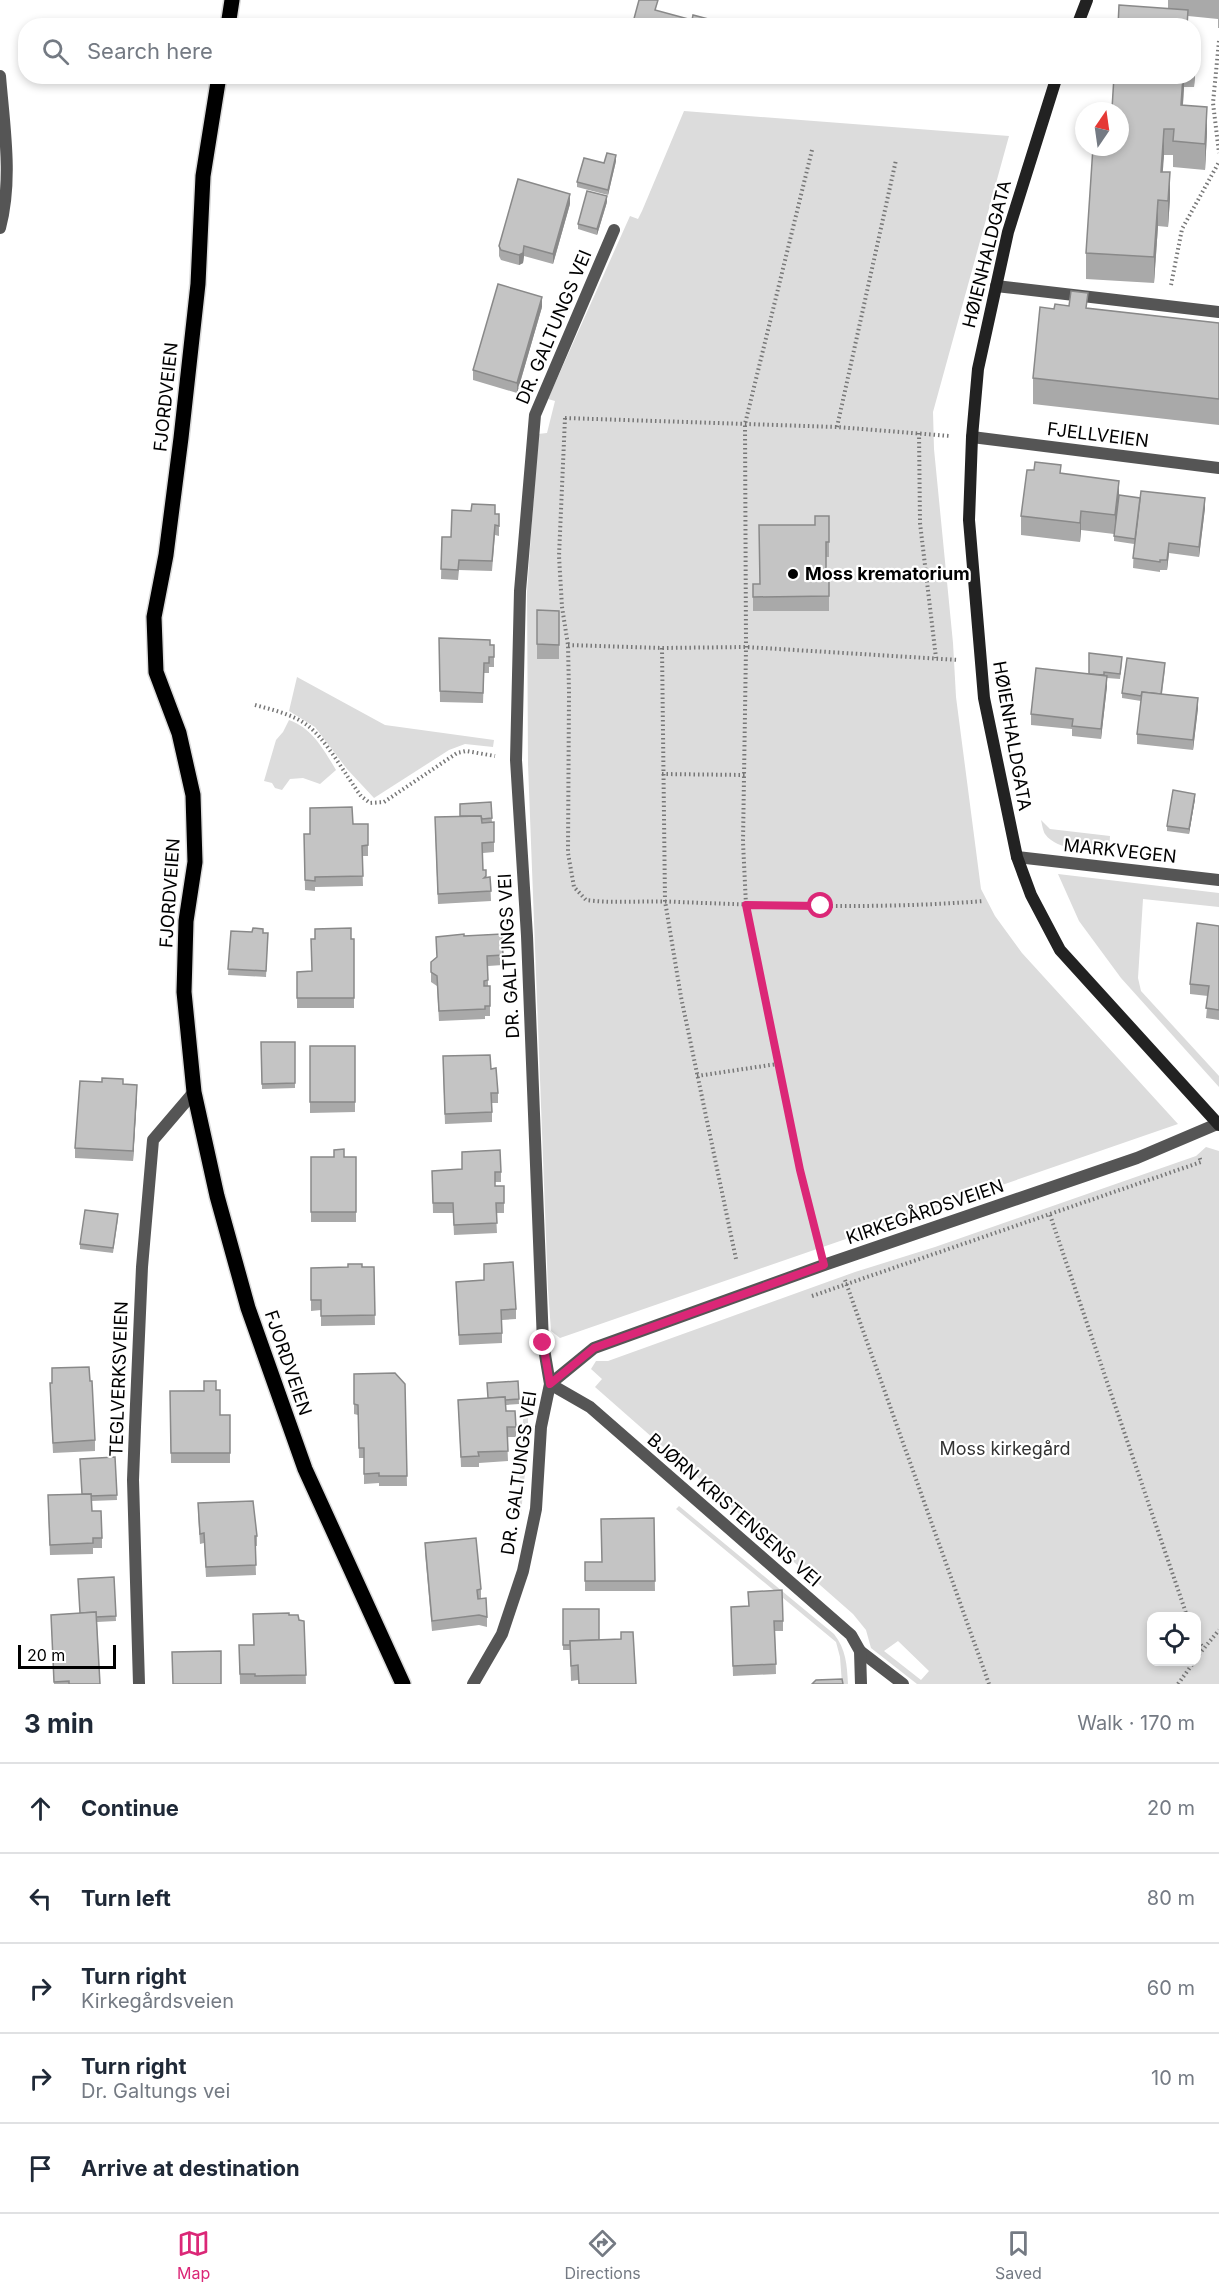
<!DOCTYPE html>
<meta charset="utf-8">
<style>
body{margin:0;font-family:Inter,sans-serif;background:#f6f6f7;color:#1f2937}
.controls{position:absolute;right:18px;bottom:18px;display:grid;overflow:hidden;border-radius:12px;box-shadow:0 3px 9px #0003}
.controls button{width:54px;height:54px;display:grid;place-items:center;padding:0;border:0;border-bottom:2px solid #e0e1e3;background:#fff;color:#1f2937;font:30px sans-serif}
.compass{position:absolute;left:1075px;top:102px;width:54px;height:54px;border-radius:50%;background:#fff;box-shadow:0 3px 9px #0003;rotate:13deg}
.scale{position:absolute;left:18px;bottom:15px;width:98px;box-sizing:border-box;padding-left:6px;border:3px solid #000;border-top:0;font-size:16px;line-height:21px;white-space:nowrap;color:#000;-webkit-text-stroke:4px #fff;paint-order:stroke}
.stop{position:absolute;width:18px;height:18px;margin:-14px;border:4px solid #db2777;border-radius:50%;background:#fff}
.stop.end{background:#db2777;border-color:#fff;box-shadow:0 2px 6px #0008}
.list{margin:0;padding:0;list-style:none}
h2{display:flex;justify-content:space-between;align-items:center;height:78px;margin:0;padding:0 24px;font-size:26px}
h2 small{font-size:20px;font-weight:400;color:#747a83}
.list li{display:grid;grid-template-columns:39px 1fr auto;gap:18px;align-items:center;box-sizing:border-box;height:90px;padding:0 24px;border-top:2px solid #e0e1e3}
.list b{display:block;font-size:22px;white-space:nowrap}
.list p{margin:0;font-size:20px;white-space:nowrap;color:#747a83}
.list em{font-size:20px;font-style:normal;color:#747a83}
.icon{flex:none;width:33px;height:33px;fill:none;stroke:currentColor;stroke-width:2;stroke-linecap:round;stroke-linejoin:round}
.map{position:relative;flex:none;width:1219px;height:1684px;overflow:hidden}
.search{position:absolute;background:#fff;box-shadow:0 3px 9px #0003;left:18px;right:18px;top:18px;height:66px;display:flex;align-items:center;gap:15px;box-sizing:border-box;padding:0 21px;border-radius:24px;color:#747a83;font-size:22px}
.sheet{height:528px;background:#fff}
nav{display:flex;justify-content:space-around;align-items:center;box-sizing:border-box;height:84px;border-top:2px solid #e0e1e3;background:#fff;font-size:16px;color:#747a83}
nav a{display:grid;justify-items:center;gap:3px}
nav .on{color:#db2777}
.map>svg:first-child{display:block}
</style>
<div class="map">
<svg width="1219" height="1684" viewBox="0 0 1219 1684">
<rect width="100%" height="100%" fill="#fff"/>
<g fill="#dcdcdc" fill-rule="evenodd">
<polygon points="684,111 1009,136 933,412 934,449 953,643 956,697 981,889 995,916 1022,953 1178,1124 560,1338 551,1331 548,1289 528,764 527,592 538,434 547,433 555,401 548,399 630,216 638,219 642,211"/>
<polygon points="297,677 385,725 494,740 493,747 465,744 449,750 374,798 347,769 315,727 289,711"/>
<path d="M289,720C312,728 324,750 336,770L320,784L303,778L290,779L282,790L275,788L272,783L264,781L276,740L283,732Z"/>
<path d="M1041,820L1050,829L1110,836L1109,851C1090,849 1058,852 1045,834C1043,831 1042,824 1041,820Z"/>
<polygon points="1058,874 1219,893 1219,907 1143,899 1138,978 1141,991 1219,1076 1219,1087 1121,978 1079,921"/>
<path d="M1206,1147L1219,1151V1684H917L871,1648L866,1630L853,1614L595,1387L602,1379L591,1369L596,1361H608L855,1272L935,1247L1196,1156ZM1152,1616H1196V1662H1152ZM898,1641L929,1671L921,1680L884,1651Z"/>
<polygon points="524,1402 528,1403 528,1442 521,1513 515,1512 519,1489"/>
<path d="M679,1506L834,1634C846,1649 847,1665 848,1684H842L840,1657L836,1642L676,1509Z"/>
</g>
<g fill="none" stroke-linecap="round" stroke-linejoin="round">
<g stroke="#dbdbdb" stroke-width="18">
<g id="primary">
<polyline points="228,26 232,0"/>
<polyline points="219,76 203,176 198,284 181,438 166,555 154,617 156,672 179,733 193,795 195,862 186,921 184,992 194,1092 217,1196 248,1308 305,1469 403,1684"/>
</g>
</g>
<g stroke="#777" stroke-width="4" stroke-dasharray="1.5 3" stroke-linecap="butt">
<polyline points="1219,41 1213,103 1219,153"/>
<polyline points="812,150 745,424 746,647 743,842 746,905 800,1170 819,1243"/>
<polyline points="1171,285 1182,229 1219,162"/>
<path d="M565,418L559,556L562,607L568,645L569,692L568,853L574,887L586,900C617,904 647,900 678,902C780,906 882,909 984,901"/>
<polyline points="565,418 837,427 950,436"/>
<polyline points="837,427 896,160"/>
<polyline points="919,433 920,523 936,658"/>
<polyline points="568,645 662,648 746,647 959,660"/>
<polyline points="662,648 665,901 681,997 736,1259"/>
<path d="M255,705C273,710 292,714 307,725C326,739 346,776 361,796L370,803L384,802L457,753L466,751L495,756"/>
<polyline points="662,774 745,775"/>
<polyline points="697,1076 777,1064"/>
<polyline points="1050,1215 1187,1616"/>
<polyline points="845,1280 989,1684"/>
<polyline points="812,1296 1201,1162 1199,1156"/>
<polyline points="1196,1637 1203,1648"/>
<polyline points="1196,1658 1219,1630"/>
<polyline points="1178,1684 1194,1662"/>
</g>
<g stroke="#555" stroke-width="12">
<path d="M0,76C4,126 13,179 0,228"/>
<polyline points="996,286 1219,312"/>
<polyline points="550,1384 594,1348 824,1265 1137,1158 1217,1124"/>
<polyline points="860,1651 903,1684"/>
</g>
<g stroke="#555" stroke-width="12">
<polyline points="972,437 1219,468"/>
<polyline points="1017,857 1219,880"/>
<polyline points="550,1384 590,1407 851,1635 860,1651 861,1684"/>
<polyline points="139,1684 133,1480 135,1427 142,1267 153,1140 194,1092"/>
<polyline points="473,1684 502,1634 523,1571 536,1509 541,1427 550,1384 543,1343 527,936 516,760 520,591 535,415 614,230"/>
</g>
<g stroke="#222" stroke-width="12">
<polyline points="1077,26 1087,0"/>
<polyline points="1057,76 1008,232 978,369 972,437 969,520 984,698 1017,857 1031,895 1060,950 1219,1125"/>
</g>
<use href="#primary" stroke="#000" stroke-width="15"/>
</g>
<g fill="#a9a9a9">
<polygon points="1168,0 1219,0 1219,28 1218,28 1218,19 1188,16 1188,26 1168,8"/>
<polygon points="1194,33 1196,59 1194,87 1184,87 1183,105 1207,133 1205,170 1173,167 1173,155 1164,155 1162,172 1170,198 1168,227 1158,226 1154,283 1086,279 1086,253 1112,109 1114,76 1194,76"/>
<polygon points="616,161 608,195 577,187 577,182 604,163"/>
<polygon points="607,202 597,235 578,229 578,224"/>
<polygon points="570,204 553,264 524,256 523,263 519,265 501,260 499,256 499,246"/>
<polygon points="1069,306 1219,323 1219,425 1033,404 1033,378 1054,309"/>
<polygon points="542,307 517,393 473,380 473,370"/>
<polygon points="1061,473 1119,495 1205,508 1199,557 1169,553 1167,570 1160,570 1160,572 1133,568 1134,544 1114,541 1114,534 1081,530 1080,542 1021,535 1021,516"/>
<polygon points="495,514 499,514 499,536 495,535 492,571 459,570 458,580 441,579 442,537 451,537"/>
<polygon points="829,516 829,557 826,557 826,575 829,576 829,611 753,611 753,584 759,584 815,525"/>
<polygon points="537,610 559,611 559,659 537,659"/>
<polygon points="439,638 494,645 494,667 489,667 489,673 484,673 483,703 440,702"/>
<polygon points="1122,662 1120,679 1107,678 1107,686 1101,739 1072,736 1072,729 1031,725 1031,714"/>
<polygon points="1165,669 1162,694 1198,708 1193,750 1137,744 1137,734 1141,701 1122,698 1122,693"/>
<polygon points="1195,799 1189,834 1167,831 1167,826"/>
<polygon points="491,802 492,823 494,822 494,852 483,853 483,870 486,878 490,877 491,901 438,904 435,827"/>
<polygon points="353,824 368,824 368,856 362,856 363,886 315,887 315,891 305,890 304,834 310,834"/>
<polygon points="1219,926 1219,1020 1206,1018 1208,996 1190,994 1190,984"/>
<polygon points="231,931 268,933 266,977 228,975"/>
<polygon points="502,934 503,965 488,966 488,986 490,986 490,1016 485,1016 485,1019 439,1021 437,986 431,982 431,962 464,936"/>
<polygon points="351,939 354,939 354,1008 297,1008 297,972 312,971"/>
<polygon points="261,1042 295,1042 295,1088 262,1089"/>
<polygon points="310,1046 355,1046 355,1112 310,1113"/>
<polygon points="443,1067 491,1069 498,1093 498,1103 492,1103 492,1122 445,1124"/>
<polygon points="123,1084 137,1095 133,1161 75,1158 75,1148"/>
<rect x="311" y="1157" width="45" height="65"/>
<polygon points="432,1171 501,1172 501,1182 495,1182 495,1186 504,1186 504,1213 496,1213 497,1233 454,1235 453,1213 433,1213"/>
<polygon points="118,1219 113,1253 80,1249 80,1244"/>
<polygon points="484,1264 516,1309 516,1319 502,1320 502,1343 459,1345 456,1282 484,1280"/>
<polygon points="374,1267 375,1325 321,1326 321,1310 311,1311 311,1268"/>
<polygon points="52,1368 95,1440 95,1451 53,1453 50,1393 50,1383 52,1383"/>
<polygon points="354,1374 405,1384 407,1486 379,1486 379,1483 364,1484 364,1458 359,1458 358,1415 354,1414"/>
<polygon points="518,1381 519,1404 506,1405 506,1411 516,1427 516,1437 507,1437 508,1461 479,1463 479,1467 461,1467 458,1400 488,1398"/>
<polygon points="216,1390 220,1415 230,1415 230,1463 171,1463 170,1391"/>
<polygon points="115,1457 117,1500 91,1501 92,1511 102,1538 102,1548 93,1548 93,1554 50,1555 48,1506 82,1494"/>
<polygon points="198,1513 257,1536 257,1546 255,1546 256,1575 206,1577 204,1543 200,1544"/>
<polygon points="654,1518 655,1591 585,1591 585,1562 602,1562"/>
<polygon points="425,1543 481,1589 481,1599 487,1617 487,1627 479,1625 432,1631 425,1553"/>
<polygon points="114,1577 116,1621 97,1622 100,1684 54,1684 51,1615 79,1613"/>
<polygon points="731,1607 783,1621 783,1631 775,1631 776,1674 733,1676"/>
<polygon points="563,1609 599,1640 621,1639 633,1632 578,1680 571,1681 570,1650 563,1650"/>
<polygon points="289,1615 299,1620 304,1621 306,1684 240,1684 239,1645 254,1645"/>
</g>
<g fill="#898989">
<polygon points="1196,33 1196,59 1194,87 1194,61"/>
<polygon points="1183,76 1184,76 1184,87 1181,131 1181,105"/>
<polygon points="1207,107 1207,133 1205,170 1205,144"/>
<polygon points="1164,129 1164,155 1161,198 1161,172"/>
<polygon points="616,155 616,161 608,195 608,190"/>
<polygon points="1170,172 1170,198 1168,227 1168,201"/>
<polygon points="570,194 570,204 553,264 553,254"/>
<polygon points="607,196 607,202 597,235 597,229"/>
<polygon points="1158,200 1158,226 1154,283 1154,257"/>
<polygon points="524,246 524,256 523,263 519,265 519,255"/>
<polygon points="542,297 542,307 517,393 517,383"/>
<polygon points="1119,481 1119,500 1115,534 1115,515"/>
<polygon points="1205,498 1205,508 1199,557 1199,547"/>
<polygon points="1081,511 1081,530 1080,542 1080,523"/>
<polygon points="1169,543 1169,553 1167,570 1167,560"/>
<polygon points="1107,676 1107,686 1101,739 1101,729"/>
<polygon points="1198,698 1198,708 1193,750 1193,740"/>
<polygon points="1195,794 1195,799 1189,834 1189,829"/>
<polygon points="137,1085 137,1095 133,1161 133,1151"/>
</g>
<g fill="#c4c4c4" stroke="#898989" stroke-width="1.5">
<polygon points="639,0 658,0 655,10 692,20 693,15 716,21 714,26 632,26"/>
<polygon points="1119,5 1188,10 1187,26 1118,26"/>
<polygon points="1194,33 1196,33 1194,61"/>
<polygon points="1114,76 1183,76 1181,105 1207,107 1205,144 1173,141 1174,129 1164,129 1161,172 1170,172 1168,201 1158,200 1154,257 1086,253 1093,147 1120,147 1120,111 1096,111 1096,108 1112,109"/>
<polygon points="607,153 616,155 608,190 577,182 584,158 604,163"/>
<polygon points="518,179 570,194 553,254 524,246 523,253 519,255 501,250 499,246"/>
<polygon points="587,191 607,196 597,229 578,224"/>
<polygon points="498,284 542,297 517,383 473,370"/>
<polygon points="1071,291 1088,293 1086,308 1219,323 1219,399 1033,378 1040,307 1054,309 1055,304 1069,306"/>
<polygon points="1035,462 1061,465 1060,473 1119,481 1115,515 1081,511 1080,523 1021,516 1027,470 1034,470"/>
<polygon points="1141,491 1205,498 1199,547 1169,543 1167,560 1160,560 1160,562 1133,558"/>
<polygon points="1119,495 1140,498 1135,539 1114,536"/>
<polygon points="472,504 495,505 495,514 499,514 499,526 495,525 492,561 459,560 458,570 441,569 442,537 451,537 452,510 471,511"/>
<polygon points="815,516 829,516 829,542 826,542 826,575 829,576 829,596 753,597 753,584 760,584 759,525 815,525"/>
<polygon points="537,610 559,611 559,645 537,644"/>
<polygon points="439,638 490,640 490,645 494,645 494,657 489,657 489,663 484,663 483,693 440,691"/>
<polygon points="1089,653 1122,657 1120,674 1104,672 1104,675 1089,674"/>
<polygon points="1127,658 1165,663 1161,694 1142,692 1141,696 1122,693"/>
<polygon points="1036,668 1107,676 1101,729 1072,726 1073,719 1031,714"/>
<polygon points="1142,692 1198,698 1193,740 1137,734"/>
<polygon points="1173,790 1195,794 1189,829 1167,826"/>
<polygon points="491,802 492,818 482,819 481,816 460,816 460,804"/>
<polygon points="352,807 353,824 368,824 368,845 362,846 363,876 315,877 315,881 305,880 304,834 310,834 310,808"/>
<polygon points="481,816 482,823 494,822 494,842 482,843 483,870 486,870 486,876 484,878 490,877 491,891 438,894 435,817"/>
<polygon points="1197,923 1219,926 1219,1010 1206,1008 1209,986 1190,984"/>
<polygon points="253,928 263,929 263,933 268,933 266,971 228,969 231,931 252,932"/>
<polygon points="351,928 351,939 354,939 354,998 297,998 297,972 312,971 311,939 315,939 315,929"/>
<polygon points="464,934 464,936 502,934 503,955 487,956 488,980 484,981 484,986 490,986 490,1006 485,1006 485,1009 439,1011 437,976 431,972 431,962 437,957 436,937"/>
<polygon points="261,1042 295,1042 295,1083 262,1084"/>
<rect x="310" y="1046" width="45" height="56"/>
<polygon points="490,1055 491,1069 496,1068 498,1093 491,1093 492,1112 445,1114 443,1056"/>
<polygon points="102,1078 123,1079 123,1084 137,1085 133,1151 75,1148 80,1081 102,1082"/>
<polygon points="344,1149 344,1157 356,1157 356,1212 311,1212 311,1157 334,1157 334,1150"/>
<polygon points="500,1150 501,1172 495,1172 495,1186 504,1186 504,1203 496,1203 497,1223 454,1225 453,1203 433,1203 432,1171 462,1169 462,1152"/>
<polygon points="85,1210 118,1214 113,1248 80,1244"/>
<polygon points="513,1262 516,1309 501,1310 502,1333 459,1335 456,1282 484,1280 484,1264"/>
<polygon points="348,1264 362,1264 362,1267 374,1267 375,1315 321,1316 321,1300 311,1300 311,1268 348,1267"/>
<polygon points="89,1367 90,1381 92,1381 95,1440 53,1443 50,1383 52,1383 52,1368"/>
<polygon points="395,1373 405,1384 407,1476 379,1476 379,1473 364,1474 364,1448 359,1448 358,1405 354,1404 354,1374"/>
<polygon points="204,1381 216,1381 216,1390 220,1390 220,1415 230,1415 230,1453 171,1453 170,1391 204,1391"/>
<polygon points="518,1381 519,1399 505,1400 505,1397 488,1398 487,1383"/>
<polygon points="505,1397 506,1411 515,1411 516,1427 507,1427 508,1451 478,1452 479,1456 461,1457 458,1400"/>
<polygon points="115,1457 117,1495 91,1496 91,1494 82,1494 80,1459"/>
<polygon points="91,1494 92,1511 101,1511 102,1538 93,1538 93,1543 50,1545 48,1495"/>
<polygon points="253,1501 257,1536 255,1536 256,1565 206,1567 204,1533 200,1534 198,1503"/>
<polygon points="654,1518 655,1581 585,1581 585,1562 602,1562 601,1519"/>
<polygon points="476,1538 481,1589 477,1590 478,1599 486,1598 487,1617 479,1615 432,1621 425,1543"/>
<polygon points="114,1577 116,1616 96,1617 96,1612 80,1613 78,1579"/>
<polygon points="782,1590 783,1621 774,1621 776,1664 733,1666 731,1607 749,1606 748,1592"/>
<polygon points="563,1609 599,1609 599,1640 570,1641 570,1645 563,1645"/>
<polygon points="96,1612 100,1684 69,1684 69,1681 54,1682 51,1615"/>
<polygon points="289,1613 289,1615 298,1615 299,1620 304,1621 306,1675 255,1676 255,1674 240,1674 239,1645 254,1645 253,1614"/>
<polygon points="621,1632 633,1632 636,1684 579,1684 578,1665 571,1666 570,1641 621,1639"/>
<polygon points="221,1651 221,1684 173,1684 172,1652"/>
<polygon points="842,1679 843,1684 812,1684 816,1680"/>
</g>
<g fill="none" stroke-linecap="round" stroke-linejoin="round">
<polyline stroke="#db2777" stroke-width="8" points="543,1343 550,1384 594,1348 824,1265 800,1170 746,905 821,906"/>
</g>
<circle fill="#000" stroke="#fff" stroke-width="2" cx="793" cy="574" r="6"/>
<g text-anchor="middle" stroke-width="4.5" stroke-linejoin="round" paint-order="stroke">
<g font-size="18" fill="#000" stroke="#fff">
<text transform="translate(987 254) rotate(-76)" y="6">HØIENHALDGATA</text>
<text transform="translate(554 327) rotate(-67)" y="6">DR. GALTUNGS VEI</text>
<text transform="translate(166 397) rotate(-84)" y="6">FJORDVEIEN</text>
<text transform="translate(1098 435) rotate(7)" y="6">FJELLVEIEN</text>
<text transform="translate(1012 736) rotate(80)" y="6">HØIENHALDGATA</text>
<text transform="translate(1120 851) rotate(6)" y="6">MARKVEGEN</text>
<text transform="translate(170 893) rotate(-86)" y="6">FJORDVEIEN</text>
<text transform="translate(509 956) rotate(-93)" y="6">DR. GALTUNGS VEI</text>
<text transform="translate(925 1212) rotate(-19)" y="6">KIRKEGÅRDSVEIEN</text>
<text transform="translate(288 1363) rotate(71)" y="6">FJORDVEIEN</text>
<text transform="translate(119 1379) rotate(-88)" y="6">TEGLVERKSVEIEN</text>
<text transform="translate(519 1473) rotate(-82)" y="6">DR. GALTUNGS VEI</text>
<text transform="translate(734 1510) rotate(41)" y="6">BJØRN KRISTENSENS VEI</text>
</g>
<g font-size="18" font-weight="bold" fill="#000" stroke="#fff" text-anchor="start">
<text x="805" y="580">Moss krematorium</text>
</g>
<g font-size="18" fill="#333" stroke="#fff">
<text x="1005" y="1455">Moss kirkegård</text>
</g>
</g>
</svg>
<div class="controls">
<button><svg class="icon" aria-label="locate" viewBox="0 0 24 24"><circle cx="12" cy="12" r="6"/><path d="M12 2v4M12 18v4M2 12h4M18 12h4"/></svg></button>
</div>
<svg class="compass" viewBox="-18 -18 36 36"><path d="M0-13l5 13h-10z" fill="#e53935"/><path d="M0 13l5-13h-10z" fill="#747a83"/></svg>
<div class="scale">20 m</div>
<div class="stop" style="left:821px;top:906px"></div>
<div class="stop end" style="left:543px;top:1343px"></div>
<div class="search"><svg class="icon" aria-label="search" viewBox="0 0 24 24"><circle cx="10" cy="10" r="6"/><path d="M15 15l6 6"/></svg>Search here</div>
</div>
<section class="sheet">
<h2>3 min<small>Walk · 170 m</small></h2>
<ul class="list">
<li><svg class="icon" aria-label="ahead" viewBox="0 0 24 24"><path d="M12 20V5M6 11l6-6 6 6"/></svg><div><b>Continue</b></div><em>20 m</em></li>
<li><svg class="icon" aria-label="left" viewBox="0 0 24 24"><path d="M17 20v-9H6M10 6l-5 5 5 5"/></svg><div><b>Turn left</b></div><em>80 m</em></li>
<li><svg class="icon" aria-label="right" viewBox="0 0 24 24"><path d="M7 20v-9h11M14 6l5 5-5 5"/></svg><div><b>Turn right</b><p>Kirkegårdsveien</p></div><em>60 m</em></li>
<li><svg class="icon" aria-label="right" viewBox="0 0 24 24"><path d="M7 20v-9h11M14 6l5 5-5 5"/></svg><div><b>Turn right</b><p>Dr. Galtungs vei</p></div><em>10 m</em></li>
<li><svg class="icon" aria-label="arrive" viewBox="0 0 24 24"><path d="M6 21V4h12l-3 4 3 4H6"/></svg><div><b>Arrive at destination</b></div></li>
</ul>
</section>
<nav>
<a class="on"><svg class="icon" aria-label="map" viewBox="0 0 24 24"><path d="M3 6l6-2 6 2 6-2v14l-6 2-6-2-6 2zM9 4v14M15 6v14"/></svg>Map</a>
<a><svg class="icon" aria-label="directions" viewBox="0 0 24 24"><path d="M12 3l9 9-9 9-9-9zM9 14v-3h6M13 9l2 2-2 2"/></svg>Directions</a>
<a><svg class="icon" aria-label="saved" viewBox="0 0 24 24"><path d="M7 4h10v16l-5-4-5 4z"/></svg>Saved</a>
</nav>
